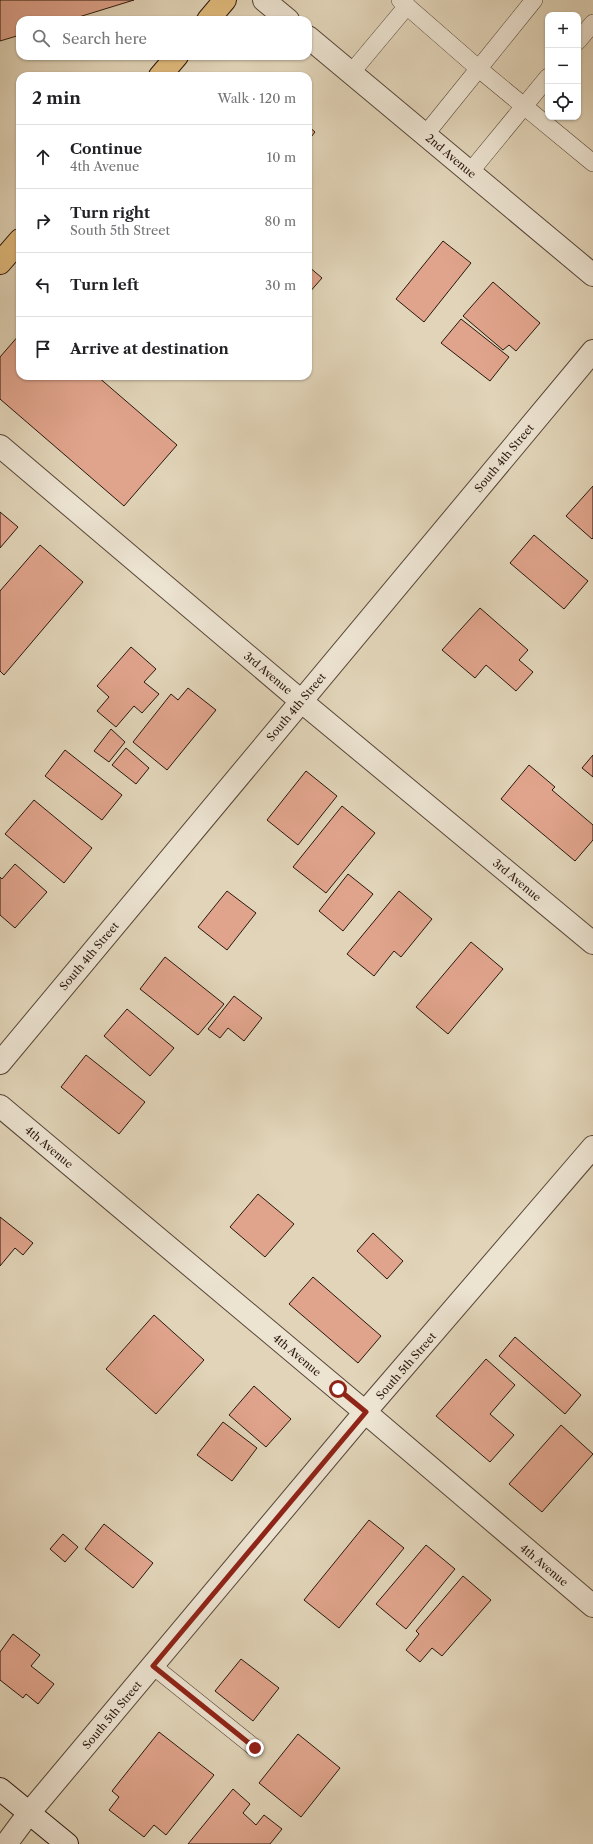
<!DOCTYPE html>
<meta charset="utf-8">
<style>
body{margin:0;font-family:"Libre Caslon Text",serif;background:#f6f6f6;color:#202124}
.controls{position:absolute;right:12px;top:12px;display:grid;overflow:hidden;border-radius:8px;box-shadow:0 1px 3px #0004}
.controls button{width:36px;height:36px;display:grid;place-items:center;padding:0;border:0;border-bottom:1px solid #e0e0e0;background:#fff;color:#202124;font:20px sans-serif}
.stop{position:absolute;width:12px;height:12px;margin:-9px;border:3px solid #8f2418;border-radius:50%;background:#fff}
.stop.end{background:#8f2418;border-color:#fff;box-shadow:0 1px 4px #0008}
.list{margin:0;padding:0;list-style:none}
h2{display:flex;justify-content:space-between;align-items:center;height:52px;margin:0;padding:0 16px;font-size:17px}
h2 small{font-size:13px;font-weight:400;color:#757577}
.list li{display:grid;grid-template-columns:26px 1fr auto;gap:12px;align-items:center;box-sizing:border-box;height:64px;padding:0 16px;border-top:1px solid #e0e0e0}
.list b{display:block;font-size:15px;white-space:nowrap}
.list p{margin:0;font-size:13px;white-space:nowrap;color:#757577}
.list em{font-size:13px;font-style:normal;color:#757577}
.icon{flex:none;width:22px;height:22px;fill:none;stroke:currentColor;stroke-width:2;stroke-linecap:round;stroke-linejoin:round}
.map{position:relative;flex:none;width:593px;height:1844px;overflow:hidden}
.search{position:absolute;background:#fff;box-shadow:0 1px 3px #0004;left:16px;top:16px;width:296px;height:44px;display:flex;align-items:center;gap:10px;box-sizing:border-box;padding:0 14px;border-radius:12px;color:#757577;font-size:15px}
.panel{position:absolute;background:#fff;box-shadow:0 1px 3px #0004;left:16px;top:72px;width:296px;height:308px;border-radius:12px}
.map>svg:first-child{display:block}
</style>
<div class="map">
<svg width="593" height="1844" viewBox="0 0 593 1844">
<rect width="100%" height="100%" fill="#e1d4b8"/>
<filter id="stains"><feTurbulence type="fractalNoise" baseFrequency=".005" numOctaves="4"/><feColorMatrix values="0 0 0 0 .2 0 0 0 0 .09 0 0 0 0 .02 0 0 0 .5 -.17"/></filter>
<radialGradient id="worn" r=".72"><stop offset=".6" stop-color="#630" stop-opacity="0"/><stop offset="1" stop-color="#630" stop-opacity=".3"/></radialGradient>
<g fill="#e0a48c" stroke="#29170d">
<polygon points="0,0 134,0 69,20 20,20 20,35 0,41"/>
<polygon points="308,126 315,132 308,141"/>
<polygon points="443,241 471,263 424,322 396,299"/>
<polygon points="308,266 322,278 308,294"/>
<polygon points="493,282 540,323 516,351 509,345 503,350 463,316"/>
<polygon points="461,319 509,357 490,381 441,343"/>
<polygon points="20,334 20,376 97,376 177,445 124,506 0,399 0,357"/>
<polygon points="593,486 593,538 592,539 566,516"/>
<polygon points="0,512 18,527 0,548"/>
<polygon points="534,535 588,581 564,609 510,563"/>
<polygon points="40,545 83,582 4,675 0,671 0,591"/>
<polygon points="480,608 528,650 519,660 533,672 516,691 486,665 475,678 442,650"/>
<polygon points="131,647 156,669 144,682 159,694 142,713 134,706 116,727 97,711 109,697 97,686"/>
<polygon points="188,688 216,710 167,770 133,742 171,694 178,700"/>
<polygon points="111,729 125,742 109,762 94,751"/>
<polygon points="126,748 149,768 136,784 112,765"/>
<polygon points="65,750 122,795 102,820 45,776"/>
<polygon points="593,755 593,777 582,768"/>
<polygon points="529,765 555,787 552,790 593,825 593,840 575,861 501,799"/>
<polygon points="306,771 337,796 298,845 267,820"/>
<polygon points="34,800 92,848 64,883 5,834"/>
<polygon points="342,806 375,833 326,893 293,867"/>
<polygon points="15,864 47,892 15,928 0,915 0,877 2,879"/>
<polygon points="348,874 373,894 343,931 319,911"/>
<polygon points="227,891 256,913 227,950 198,927"/>
<polygon points="399,891 432,919 401,957 394,951 374,976 347,954"/>
<polygon points="471,942 503,969 448,1034 416,1007"/>
<polygon points="165,957 224,1004 198,1035 140,989"/>
<polygon points="234,996 262,1018 244,1041 228,1028 220,1038 208,1029"/>
<polygon points="127,1009 174,1048 150,1076 104,1036"/>
<polygon points="86,1055 145,1102 119,1134 61,1087"/>
<polygon points="258,1194 294,1224 265,1257 230,1227"/>
<polygon points="0,1217 33,1243 23,1255 15,1248 0,1266"/>
<polygon points="373,1233 403,1261 387,1279 357,1251"/>
<polygon points="313,1277 381,1336 358,1363 289,1304"/>
<polygon points="154,1315 204,1360 156,1414 106,1369"/>
<polygon points="515,1337 581,1395 565,1414 499,1356"/>
<polygon points="486,1359 515,1385 490,1414 514,1435 490,1462 436,1416"/>
<polygon points="254,1386 291,1419 266,1447 229,1415"/>
<polygon points="223,1422 257,1448 232,1481 197,1455"/>
<polygon points="561,1425 593,1454 542,1512 509,1484"/>
<polygon points="369,1520 404,1548 339,1628 304,1600"/>
<polygon points="104,1524 153,1563 133,1588 85,1549"/>
<polygon points="63,1534 78,1547 65,1562 50,1549"/>
<polygon points="426,1545 455,1569 406,1629 376,1604"/>
<polygon points="463,1576 491,1600 442,1656 432,1648 420,1662 406,1650 419,1634 416,1631"/>
<polygon points="13,1634 40,1655 31,1666 54,1684 38,1704 26,1694 23,1698 0,1680 0,1652"/>
<polygon points="241,1659 279,1688 253,1721 215,1691"/>
<polygon points="159,1732 214,1775 166,1835 154,1825 144,1837 109,1810 119,1797 112,1791"/>
<polygon points="298,1734 340,1768 301,1817 259,1783"/>
<polygon points="233,1789 250,1804 243,1813 256,1825 264,1815 282,1829 270,1844 188,1844"/>
</g>
<g fill="none" stroke-linecap="round" stroke-linejoin="round">
<g stroke="#574638" stroke-width="18">
<g id="lane">
<polyline points="400,0 479,69 593,163"/>
<polyline points="578,41 593,23"/>
<polyline points="351,73 407,6"/>
<polyline points="425,135 534,0"/>
<polyline points="470,172 548,77"/>
<polyline points="153,1666 255,1748"/>
</g>
</g>
<g stroke="#574638" stroke-width="24">
<g id="street">
<polyline points="264,0 288,20"/>
<polyline points="308,37 593,275"/>
<polyline points="0,446 301,701 593,943"/>
<polyline points="0,1063 593,351"/>
<polyline points="0,1106 365,1412 593,1606"/>
<polyline points="6,1844 29,1813 365,1412 593,1147"/>
</g>
</g>
<g stroke="#29170d" stroke-width="24">
<polyline id="secondary" points="0,1789 67,1844"/>
</g>
<g stroke="#29170d" stroke-width="24">
<g id="primary">
<polyline points="208,20 225,0"/>
<polyline points="160,76 177,56"/>
<polyline points="0,263 20,240"/>
</g>
</g>
<use href="#lane" stroke="#ece3d1" stroke-width="17"/>
<use href="#street" stroke="#ece3d1" stroke-width="22"/>
<use href="#secondary" stroke="#ece3d1" stroke-width="22"/>
<use href="#primary" stroke="#e0ba7c" stroke-width="22"/>
</g>
<g fill="none" stroke-linecap="round" stroke-linejoin="round">
<polyline stroke="#8f2418" stroke-width="5" points="255,1748 153,1666 366,1412 338,1389"/>
</g>
<g text-anchor="middle" stroke-width="3" stroke-linejoin="round" paint-order="stroke">
<g font-size="11" fill="#29170d" stroke="#ece3d1">
<text transform="translate(451 156) rotate(40)" y="4">2nd Avenue</text>
<text transform="translate(504 458) rotate(-50)" y="4">South 4th Street</text>
<text transform="translate(268 673) rotate(40)" y="4">3rd Avenue</text>
<text transform="translate(296 707) rotate(-50)" y="4">South 4th Street</text>
<text transform="translate(517 880) rotate(40)" y="4">3rd Avenue</text>
<text transform="translate(89 956) rotate(-50)" y="4">South 4th Street</text>
<text transform="translate(49 1147) rotate(40)" y="4">4th Avenue</text>
<text transform="translate(297 1355) rotate(40)" y="4">4th Avenue</text>
<text transform="translate(406 1366) rotate(-49)" y="4">South 5th Street</text>
<text transform="translate(544 1565) rotate(40)" y="4">4th Avenue</text>
<text transform="translate(112 1715) rotate(-50)" y="4">South 5th Street</text>
</g>
</g>
<rect width="100%" height="100%" filter="url(#stains)"/>
<rect width="100%" height="100%" fill="url(#worn)"/>
</svg>
<div class="controls">
<button>+</button>
<button>−</button>
<button><svg class="icon" aria-label="locate" viewBox="0 0 24 24"><circle cx="12" cy="12" r="6"/><path d="M12 2v4M12 18v4M2 12h4M18 12h4"/></svg></button>
</div>
<div class="stop" style="left:338px;top:1389px"></div>
<div class="stop end" style="left:255px;top:1748px"></div>
<div class="search"><svg class="icon" aria-label="search" viewBox="0 0 24 24"><circle cx="10" cy="10" r="6"/><path d="M15 15l6 6"/></svg>Search here</div>
<section class="panel">
<h2>2 min<small>Walk · 120 m</small></h2>
<ul class="list">
<li><svg class="icon" aria-label="ahead" viewBox="0 0 24 24"><path d="M12 20V5M6 11l6-6 6 6"/></svg><div><b>Continue</b><p>4th Avenue</p></div><em>10 m</em></li>
<li><svg class="icon" aria-label="right" viewBox="0 0 24 24"><path d="M7 20v-9h11M14 6l5 5-5 5"/></svg><div><b>Turn right</b><p>South 5th Street</p></div><em>80 m</em></li>
<li><svg class="icon" aria-label="left" viewBox="0 0 24 24"><path d="M17 20v-9H6M10 6l-5 5 5 5"/></svg><div><b>Turn left</b></div><em>30 m</em></li>
<li><svg class="icon" aria-label="arrive" viewBox="0 0 24 24"><path d="M6 21V4h12l-3 4 3 4H6"/></svg><div><b>Arrive at destination</b></div></li>
</ul>
</section>
</div>
